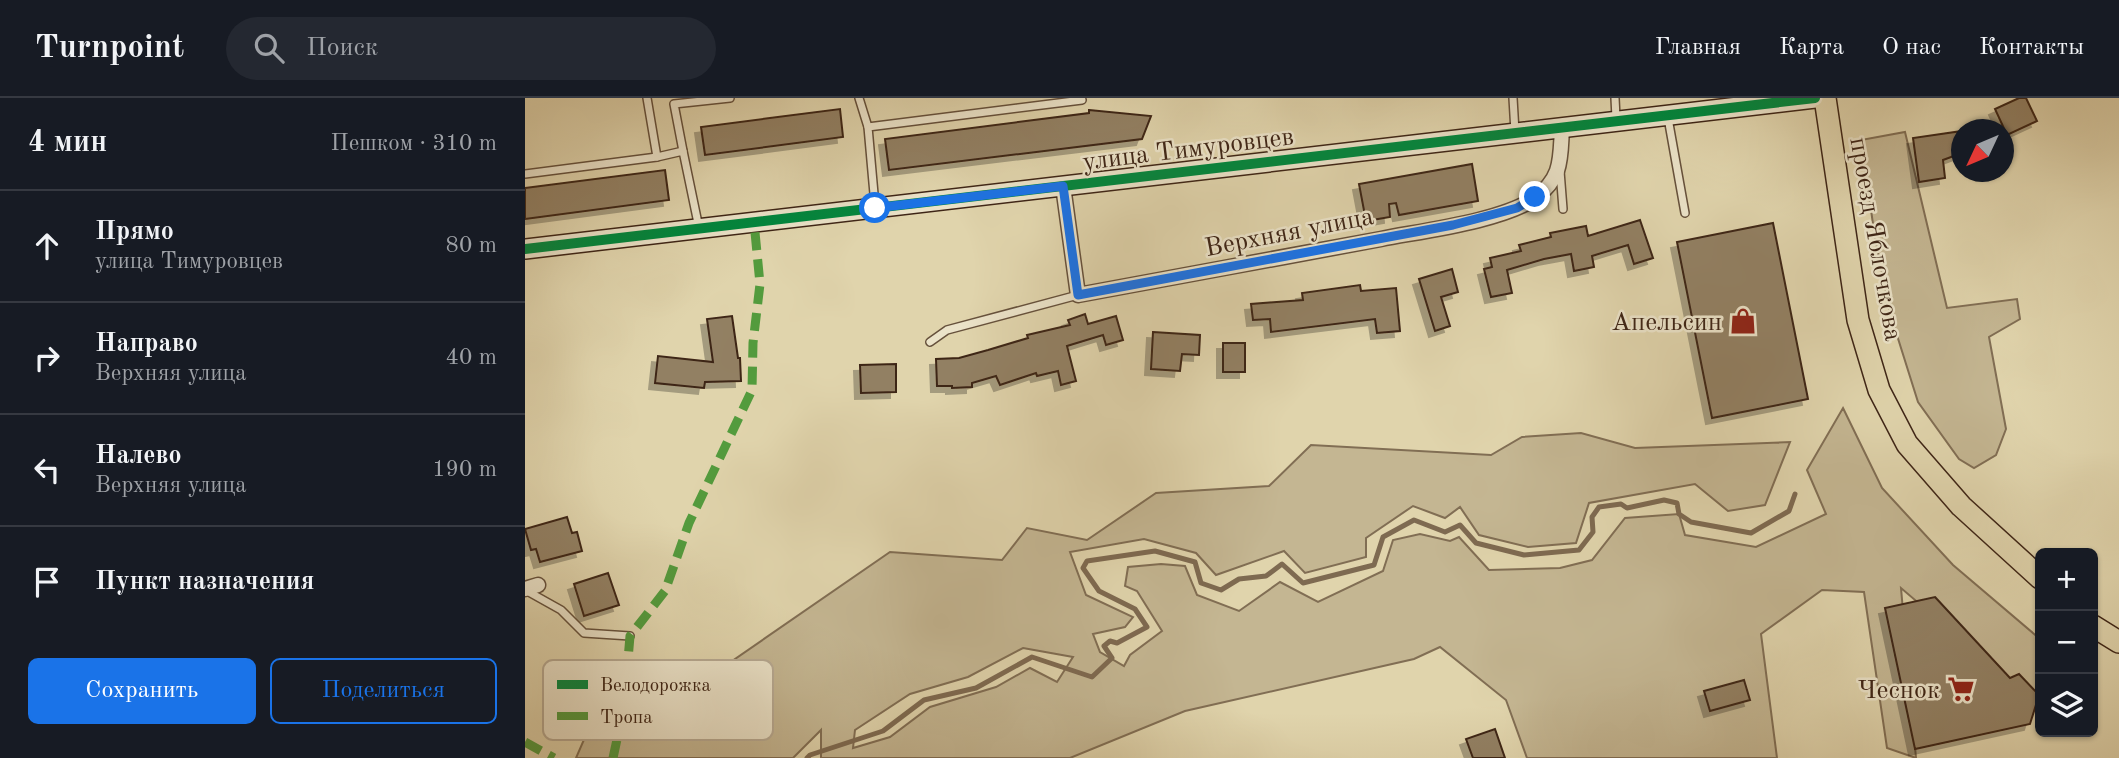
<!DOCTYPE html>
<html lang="ru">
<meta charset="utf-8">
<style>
body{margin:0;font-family:"Old Standard TT",serif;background:#242831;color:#f1f3f6}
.controls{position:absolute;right:21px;bottom:21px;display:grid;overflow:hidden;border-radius:10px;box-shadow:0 2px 5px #0004}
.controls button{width:63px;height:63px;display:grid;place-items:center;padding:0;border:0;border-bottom:2px solid #363941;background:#171b24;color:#f1f3f6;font:35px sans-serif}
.compass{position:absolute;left:1426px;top:21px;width:63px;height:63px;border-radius:50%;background:#171b24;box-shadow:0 2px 5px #0004;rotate:226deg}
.stop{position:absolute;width:21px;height:21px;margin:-16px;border:5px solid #1a73e8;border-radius:50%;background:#fff}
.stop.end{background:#1a73e8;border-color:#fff;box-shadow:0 2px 7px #0008}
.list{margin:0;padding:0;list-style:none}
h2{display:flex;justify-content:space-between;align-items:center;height:91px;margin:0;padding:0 28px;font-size:30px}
h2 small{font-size:23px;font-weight:400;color:#9ea1a6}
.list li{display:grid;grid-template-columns:46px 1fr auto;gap:21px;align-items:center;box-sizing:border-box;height:112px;padding:0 28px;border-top:2px solid #363941}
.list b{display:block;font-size:26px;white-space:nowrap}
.list p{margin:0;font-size:23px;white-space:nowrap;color:#9ea1a6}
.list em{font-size:23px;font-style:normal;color:#9ea1a6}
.actions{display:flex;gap:14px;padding:21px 28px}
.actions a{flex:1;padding:16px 0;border:2px solid #1a73e8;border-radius:10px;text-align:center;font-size:24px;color:#1a73e8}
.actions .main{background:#1a73e8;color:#fff}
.icon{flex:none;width:38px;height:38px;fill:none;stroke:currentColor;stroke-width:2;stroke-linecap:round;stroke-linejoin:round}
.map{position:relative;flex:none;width:1594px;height:660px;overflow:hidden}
header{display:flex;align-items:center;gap:42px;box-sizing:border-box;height:98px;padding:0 35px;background:#171b24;border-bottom:2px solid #363941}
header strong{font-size:33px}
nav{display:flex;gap:38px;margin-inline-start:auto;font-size:24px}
.search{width:490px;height:63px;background:#242831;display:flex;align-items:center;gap:18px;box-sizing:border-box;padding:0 24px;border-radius:38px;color:#9ea1a6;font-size:26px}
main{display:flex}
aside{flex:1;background:#171b24}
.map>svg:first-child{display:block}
</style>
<header>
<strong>Turnpoint</strong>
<div class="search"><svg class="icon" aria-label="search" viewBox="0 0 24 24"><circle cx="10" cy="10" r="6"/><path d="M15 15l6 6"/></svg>Поиск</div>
<nav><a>Главная</a><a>Карта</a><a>О нас</a><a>Контакты</a></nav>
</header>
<main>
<aside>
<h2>4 мин<small>Пешком · 310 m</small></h2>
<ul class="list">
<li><svg class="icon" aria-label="ahead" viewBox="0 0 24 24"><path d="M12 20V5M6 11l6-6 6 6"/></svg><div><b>Прямо</b><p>улица Тимуровцев</p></div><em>80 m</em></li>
<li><svg class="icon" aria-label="right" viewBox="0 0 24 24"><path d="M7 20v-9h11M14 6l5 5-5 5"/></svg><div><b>Направо</b><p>Верхняя улица</p></div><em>40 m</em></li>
<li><svg class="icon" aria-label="left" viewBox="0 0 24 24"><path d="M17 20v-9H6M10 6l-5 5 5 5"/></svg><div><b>Налево</b><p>Верхняя улица</p></div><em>190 m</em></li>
<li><svg class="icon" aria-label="arrive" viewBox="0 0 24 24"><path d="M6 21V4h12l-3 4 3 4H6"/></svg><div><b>Пункт назначения</b></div></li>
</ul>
<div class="actions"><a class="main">Сохранить</a><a>Поделиться</a></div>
</aside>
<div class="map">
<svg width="1594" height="660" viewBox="0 0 1594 660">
<defs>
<filter id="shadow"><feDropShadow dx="-6" dy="6" stdDeviation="0" flood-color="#0004"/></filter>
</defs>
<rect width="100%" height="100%" fill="#e0d4ac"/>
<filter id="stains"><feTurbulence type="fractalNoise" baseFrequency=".00286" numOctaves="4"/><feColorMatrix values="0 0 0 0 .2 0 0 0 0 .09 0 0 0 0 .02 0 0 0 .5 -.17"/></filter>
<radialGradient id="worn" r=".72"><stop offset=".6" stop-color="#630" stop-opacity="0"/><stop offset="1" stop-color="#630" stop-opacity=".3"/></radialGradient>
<g fill="#c4b692" stroke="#816e54" stroke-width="2" fill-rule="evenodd">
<polygon points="1380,34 1422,210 1492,201 1495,221 1464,239 1481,331 1471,357 1449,370 1434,361 1393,304 1365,215 1350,140 1336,42"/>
<path d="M1318,310L1357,390L1428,467L1515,541V602L1512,606L1376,490L1391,660L1362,650L1339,494L1297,492L1236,536L1252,660H1002L981,602L915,549L889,561L660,613L545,660H296V632L268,660H51L64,630L86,606L123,572H194L365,454L477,462L502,430L562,442L631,395L744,388L786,347L966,357L997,339L1056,335L1110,350L1265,344L1240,407L1203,413L1170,386L1064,405L1051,445L1003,449L954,437L935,409L920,420L888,408L841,440V459L780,475L759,453L691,477L671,455L619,441L545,454L561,497L608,519L600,529L568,536L575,554L599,568L605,557L637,533L612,493L600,488L603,469L636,466L660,468L672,497L714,513L755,484L793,504L858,473L868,442L895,436L925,443L934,439L964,472L1035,470L1067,462L1100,420L1154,416L1160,437L1231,449L1301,416L1282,372ZM498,550L548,559L532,584L505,570L471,589L405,609L365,639L328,650L330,632L385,596L443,579Z"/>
</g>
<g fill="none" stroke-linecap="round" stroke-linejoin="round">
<polyline stroke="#7e6a51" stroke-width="5" points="282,660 285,657 358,633 399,602 451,590 507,559 567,579 587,560 579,548 585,543 592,545 622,529 610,511 574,493 558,470 562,463 630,453 670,464 676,485 696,492 714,481 741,478 757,466 778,485 849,467 858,439 889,422 920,434 935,427 951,445 999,457 1054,452 1068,434 1067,419 1074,409 1096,406 1102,410 1139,402 1152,405 1154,416 1166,424 1226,435 1264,413 1270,396"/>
</g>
<g fill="#928064" stroke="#3e2516" stroke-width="2" filter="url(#shadow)">
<polygon points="1494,0 1501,0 1512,23 1482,37 1470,11"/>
<polygon points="315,11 318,39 180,57 176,29"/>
<polygon points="564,12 626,18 617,41 364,72 360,41 564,15"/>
<polygon points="1437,33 1437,55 1418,62 1420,80 1394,84 1388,40"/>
<polygon points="947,66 953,103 874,117 871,105 864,106 865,119 841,123 834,86"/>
<polygon points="140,72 144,102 0,121 0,90"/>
<polygon points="1115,122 1128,160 1109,166 1103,147 1067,158 1069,169 1049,173 1046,156 1019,161 982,172 987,195 966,199 959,171 967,169 965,160 996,153 994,147 1026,139 1025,135 1061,128 1063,138"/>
<polygon points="1248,125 1283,301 1187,320 1152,144"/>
<polygon points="927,171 933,194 916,199 925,228 910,233 894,181"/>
<polygon points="835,187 836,193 871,190 875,233 852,235 850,221 746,234 745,221 728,222 726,206 778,202 777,195"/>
<polygon points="560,216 563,226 591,218 598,242 581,247 578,237 542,248 551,283 536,287 533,273 512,278 511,275 475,287 471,278 447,285 447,289 427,290 427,288 412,288 411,261 434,260 463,252 503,240 502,237 545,227 543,222"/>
<polygon points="207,218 213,260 215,260 216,283 180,284 179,290 130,285 133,258 188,264 182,221"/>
<polygon points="628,234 675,237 674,257 657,256 655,273 626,271"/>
<rect x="698" y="245" width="22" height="29"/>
<polygon points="371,266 371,294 336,295 335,267"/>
<polygon points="42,419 47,435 52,434 57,453 15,464 11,451 6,452 0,431"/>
<polygon points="83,475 94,507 59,518 49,486"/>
<polygon points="1410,499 1485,580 1494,576 1514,597 1505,626 1390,651 1360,510"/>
<polygon points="1219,582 1225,602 1185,613 1179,593"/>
<polygon points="970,631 980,660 948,660 941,641"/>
</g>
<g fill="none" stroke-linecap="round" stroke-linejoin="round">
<g stroke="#66513c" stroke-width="10">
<g id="lane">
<polyline points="122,0 132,59 158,53 174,130"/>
<polyline points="334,0 343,29"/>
<polyline points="988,0 990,34"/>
<polyline points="1090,0 1091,20"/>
<polyline points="1143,20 1160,115"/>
<polyline points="158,53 149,6 205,0"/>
<polyline points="1035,73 1038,111"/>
<polyline points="0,76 132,59"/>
<polyline points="350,107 343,29 557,2"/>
<polyline points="405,244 422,232 553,197"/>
<polyline points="2,493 36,512 59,535 105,538"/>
</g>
</g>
<g stroke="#66513c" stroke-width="17">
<g id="street">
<path d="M538,88L553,197C654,178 755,160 856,141C896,133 978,123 1010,100C1038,79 1035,61 1037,30"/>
<polyline points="0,491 13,487"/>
</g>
</g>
<g stroke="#3e2516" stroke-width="22">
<polyline id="secondary" points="0,151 1290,0"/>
</g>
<g stroke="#3e2516" stroke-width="24">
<g id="primary">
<polyline points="1300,0 1333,222 1354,292 1382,346 1436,408 1515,480"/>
<polyline points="1568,528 1594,544"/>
</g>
</g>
<use href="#lane" stroke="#ebe3c9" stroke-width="7"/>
<use href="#street" stroke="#ebe3c9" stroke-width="14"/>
<use href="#secondary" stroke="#ebe3c9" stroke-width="19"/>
<use href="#primary" stroke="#e0d4ac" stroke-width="21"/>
<g stroke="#539b3d" stroke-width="9" stroke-dasharray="18 9" stroke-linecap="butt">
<polyline points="0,644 29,660"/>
<polyline points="88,660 99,609 105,538 140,493 164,425 227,292 228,245 235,186 229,124"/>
</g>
<g stroke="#ebe3c9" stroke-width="15">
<polyline id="cycleway" points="0,151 1290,0"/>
</g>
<use href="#cycleway" stroke="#00873e" stroke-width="10"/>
</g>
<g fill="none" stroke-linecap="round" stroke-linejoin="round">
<polyline stroke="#1a73e8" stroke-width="9" points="350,110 538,88 553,197 928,127 992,110 1010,99"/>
</g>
<defs>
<g id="shop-bare" transform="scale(2.1)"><path d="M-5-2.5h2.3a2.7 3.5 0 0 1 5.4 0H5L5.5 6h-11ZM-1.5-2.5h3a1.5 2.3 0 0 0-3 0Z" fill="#8f2418" stroke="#ebe3c9" stroke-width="2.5" paint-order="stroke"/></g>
<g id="supermarket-bare" transform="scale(2.1)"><path d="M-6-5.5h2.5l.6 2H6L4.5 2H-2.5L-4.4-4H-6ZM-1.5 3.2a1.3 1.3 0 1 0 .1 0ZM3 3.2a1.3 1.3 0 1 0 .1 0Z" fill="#8f2418" stroke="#ebe3c9" stroke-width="2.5" paint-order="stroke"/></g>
</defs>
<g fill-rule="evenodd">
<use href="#shop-bare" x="1218" y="223"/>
<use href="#supermarket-bare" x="1436" y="591"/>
</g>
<g text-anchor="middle" stroke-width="5" stroke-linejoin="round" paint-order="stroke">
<g font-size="26" fill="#3e2516" stroke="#ebe3c9">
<text transform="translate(663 50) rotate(-7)" y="9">улица Тимуровцев</text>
<text transform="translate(764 133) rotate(-11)" y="9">Верхняя улица</text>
<text transform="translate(1352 141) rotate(80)" y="9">проезд Яблочкова</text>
</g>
<g font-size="26" fill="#3e2516" stroke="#ebe3c9" text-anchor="end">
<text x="1197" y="232">Апельсин</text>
<text x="1415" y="600">Чеснок</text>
</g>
</g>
<rect x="18" y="562" width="230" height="80" rx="10" fill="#ebe3c9" stroke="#b7aa93" stroke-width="2"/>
<rect x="32" y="582" width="31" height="9" fill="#00873e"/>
<rect x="32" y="614" width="31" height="8" fill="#539b3d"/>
<g font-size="19" fill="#3e2516">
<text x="75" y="593">Велодорожка</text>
<text x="75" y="625">Тропа</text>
</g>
<rect width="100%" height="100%" filter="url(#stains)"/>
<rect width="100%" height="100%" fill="url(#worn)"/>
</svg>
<div class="controls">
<button>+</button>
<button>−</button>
<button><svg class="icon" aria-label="layers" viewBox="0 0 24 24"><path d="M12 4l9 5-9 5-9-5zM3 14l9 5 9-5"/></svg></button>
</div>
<svg class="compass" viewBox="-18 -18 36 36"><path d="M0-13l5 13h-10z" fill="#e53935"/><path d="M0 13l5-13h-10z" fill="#9ea1a6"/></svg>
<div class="stop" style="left:350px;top:110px"></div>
<div class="stop end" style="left:1010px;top:99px"></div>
</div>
</main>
